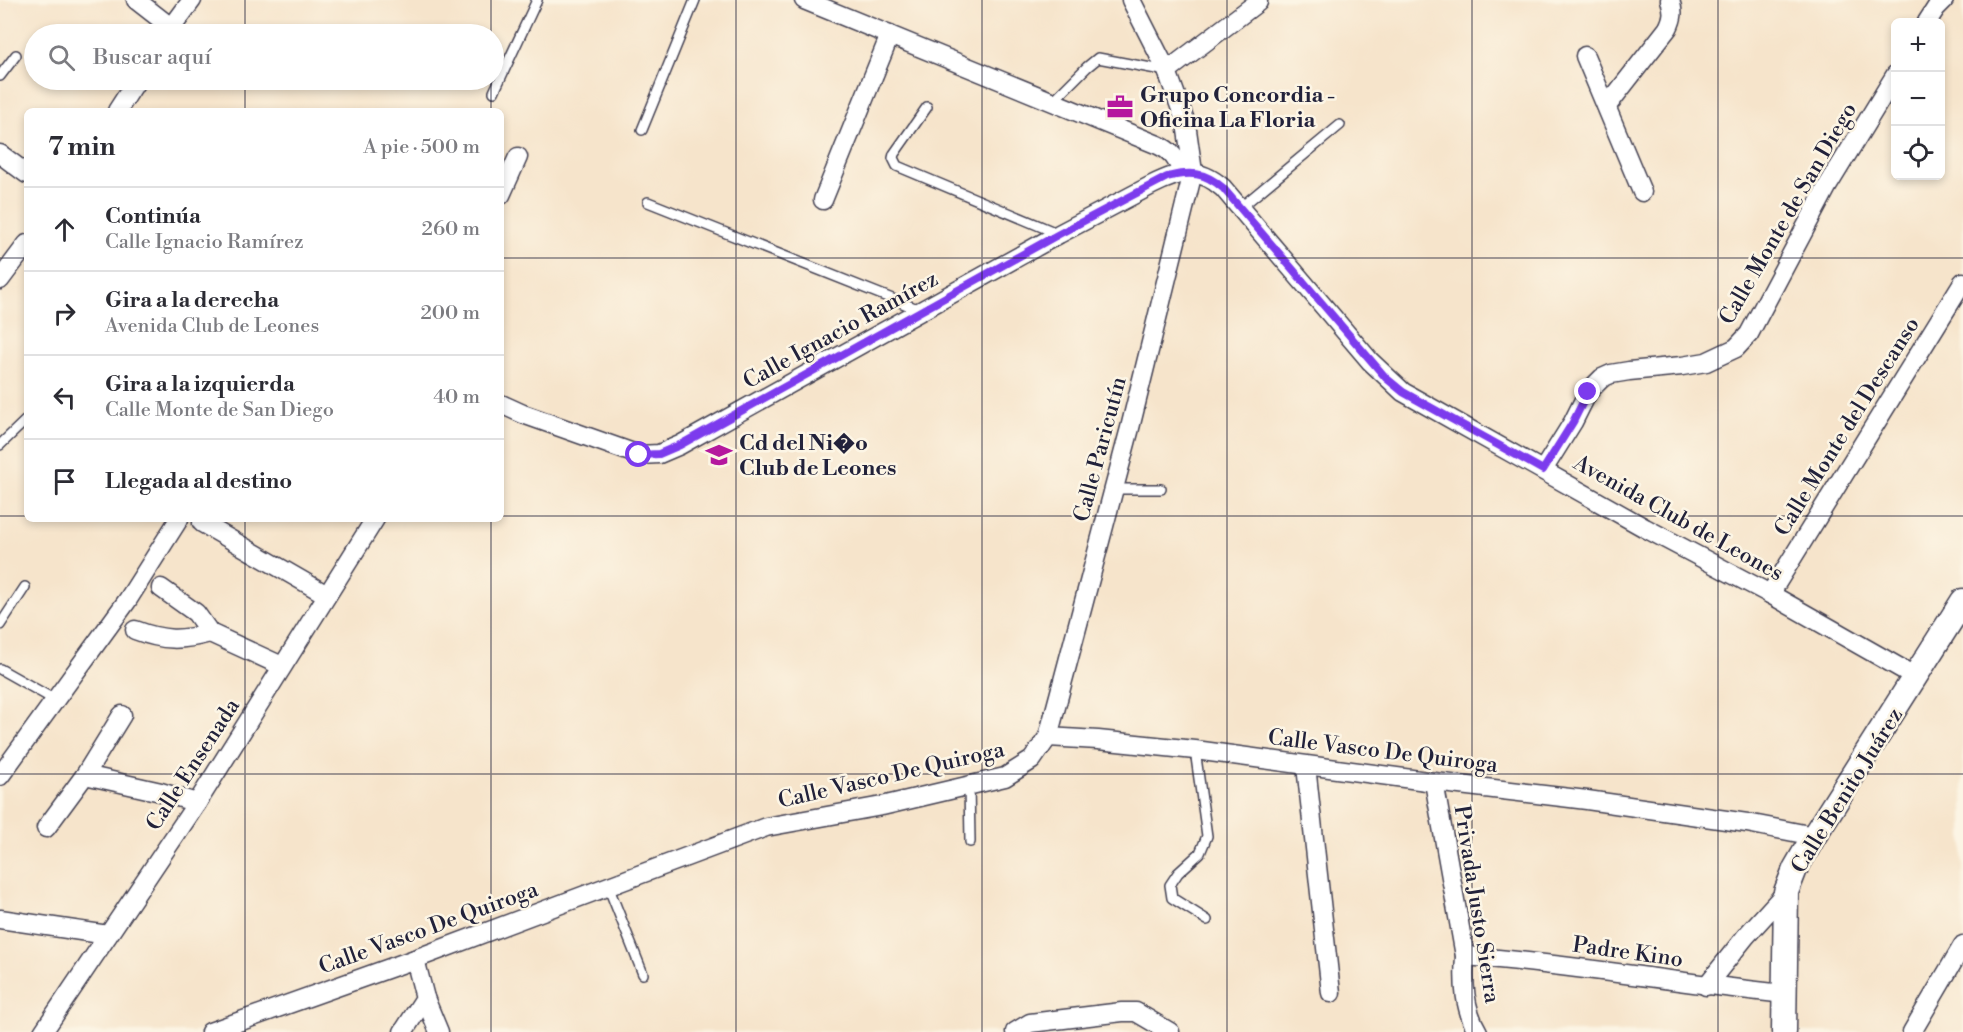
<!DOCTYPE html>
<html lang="es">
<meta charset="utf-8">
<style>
body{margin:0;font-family:"Libre Bodoni",serif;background:#f7f7f7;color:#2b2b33}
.controls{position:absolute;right:18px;top:18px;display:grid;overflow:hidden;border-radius:9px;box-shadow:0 3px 9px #0003}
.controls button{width:54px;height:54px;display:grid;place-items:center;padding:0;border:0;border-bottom:2px solid #e1e1e2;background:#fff;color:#2b2b33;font:30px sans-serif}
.stop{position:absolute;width:18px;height:18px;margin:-14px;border:4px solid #7c3aed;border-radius:50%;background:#fff}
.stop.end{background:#7c3aed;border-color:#fff;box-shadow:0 2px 6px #0008}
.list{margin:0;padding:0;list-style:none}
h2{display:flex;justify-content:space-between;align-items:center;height:78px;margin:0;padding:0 24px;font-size:26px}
h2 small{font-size:20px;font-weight:400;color:#7c7c81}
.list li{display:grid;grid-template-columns:39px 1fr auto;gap:18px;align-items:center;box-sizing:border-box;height:84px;padding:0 24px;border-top:2px solid #e1e1e2}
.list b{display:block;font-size:22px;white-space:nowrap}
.list p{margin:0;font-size:20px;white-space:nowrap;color:#7c7c81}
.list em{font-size:20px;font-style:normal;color:#7c7c81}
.icon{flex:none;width:33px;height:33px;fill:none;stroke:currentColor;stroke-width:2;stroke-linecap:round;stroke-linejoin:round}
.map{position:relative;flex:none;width:1963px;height:1032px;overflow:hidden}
.search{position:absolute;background:#fff;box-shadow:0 3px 9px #0003;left:24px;top:24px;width:480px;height:66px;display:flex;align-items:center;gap:15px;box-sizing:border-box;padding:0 21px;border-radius:33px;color:#7c7c81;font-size:22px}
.panel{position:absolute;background:#fff;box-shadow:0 3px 9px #0003;left:24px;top:108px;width:480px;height:414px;border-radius:9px}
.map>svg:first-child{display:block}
</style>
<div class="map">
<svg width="1963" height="1032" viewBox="0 0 1963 1032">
<rect width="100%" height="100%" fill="#fcf5e5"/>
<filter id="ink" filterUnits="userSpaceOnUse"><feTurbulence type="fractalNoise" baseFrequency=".0167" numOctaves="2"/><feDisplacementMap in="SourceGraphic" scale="12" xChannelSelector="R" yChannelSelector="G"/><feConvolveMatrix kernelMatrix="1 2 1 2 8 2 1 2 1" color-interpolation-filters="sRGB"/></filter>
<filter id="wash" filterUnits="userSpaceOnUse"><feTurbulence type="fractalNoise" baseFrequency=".008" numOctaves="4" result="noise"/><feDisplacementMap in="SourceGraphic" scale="24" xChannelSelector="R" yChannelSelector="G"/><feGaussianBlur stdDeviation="1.35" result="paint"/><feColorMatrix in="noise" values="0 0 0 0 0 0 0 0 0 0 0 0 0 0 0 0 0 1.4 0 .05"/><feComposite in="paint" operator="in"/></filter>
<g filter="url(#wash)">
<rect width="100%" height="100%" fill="#f6e4cb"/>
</g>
<g filter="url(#ink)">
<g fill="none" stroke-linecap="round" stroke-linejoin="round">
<g stroke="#423f51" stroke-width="12">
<g id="service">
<polyline points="0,76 16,55"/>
<polyline points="494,92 537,0"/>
<polyline points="1053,101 1087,67 1098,58 1167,71"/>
<polyline points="927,107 894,154 893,158 897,166 1059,234"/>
<polyline points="642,130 695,0"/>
<polyline points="648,202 920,310"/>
<polyline points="1240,208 1340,125"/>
<polyline points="0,445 27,419"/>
<polyline points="1113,489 1161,489"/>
<polyline points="0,625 25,587"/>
<polyline points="0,669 55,700"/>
<polyline points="1195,750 1207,836 1200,853 1178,873 1170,885 1172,898 1207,920"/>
<polyline points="969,784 970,842"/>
<polyline points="608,886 643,974"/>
</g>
</g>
<g stroke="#423f51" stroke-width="21">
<g id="minor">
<polyline points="136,0 172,28"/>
<path d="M804,0L1158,145C1172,151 1176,159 1183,172"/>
<polyline points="1927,22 1936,8 1944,0"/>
<polyline points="167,34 192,0"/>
<polyline points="1585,56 1642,192"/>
<polyline points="1167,71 1258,2 1257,0"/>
<path d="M1607,106L1668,28C1673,18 1674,11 1670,0"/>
<polyline points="117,111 137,80"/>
<polyline points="0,154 27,174"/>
<polyline points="501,195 518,157"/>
<polyline points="823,200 890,35"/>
<polyline points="0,280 27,244"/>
<path d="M501,404L523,414L639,455L659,454L680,445L1059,234L1152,185C1180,171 1198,166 1223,188L1370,361L1403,392L1645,528L1770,594L1916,677"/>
<polyline points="1543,470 1573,422 1588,392 1602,378 1611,374 1629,371 1682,366 1706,362 1736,348 1749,334 1827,187 1896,74"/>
<polyline points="202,523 327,595"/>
<polyline points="161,588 196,613 210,633 282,666"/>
<polyline points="1770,594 1963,282"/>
<path d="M135,630C164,641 181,641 210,633"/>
<polyline points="1048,737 1098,740 1195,750 1434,782 1587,800 1747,823 1814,836"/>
<polyline points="1306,766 1331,993"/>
<polyline points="85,775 161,792 197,803"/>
<polyline points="0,776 127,601 179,519"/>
<path d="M1434,782L1465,956C1463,982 1464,1009 1478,1032"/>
<polyline points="46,828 85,775 122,715"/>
<polyline points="0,919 108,935"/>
<path d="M1465,956C1572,964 1677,983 1784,994"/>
<polyline points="1706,986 1746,936 1786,892"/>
<polyline points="425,998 439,1032"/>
<polyline points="43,1032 197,803 375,519"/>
<polyline points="210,1032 415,959 766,827 882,806 1005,777 1032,760 1048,737 1130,428 1193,172 1186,123 1167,71 1131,0"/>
<polyline points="403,1032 425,998 415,959"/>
<polyline points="1015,1032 1030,1023 1122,1012 1136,1012 1170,1032"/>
<polyline points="1912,1032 1963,945"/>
</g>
</g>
<g stroke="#423f51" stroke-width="27">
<polyline id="tertiary" points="1784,1032 1786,892 1795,869 1814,836 1963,601"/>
</g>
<use href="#service" stroke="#fff" stroke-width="9"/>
<use href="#minor" stroke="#fff" stroke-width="18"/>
<use href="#tertiary" stroke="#fff" stroke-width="24"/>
</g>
</g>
<g fill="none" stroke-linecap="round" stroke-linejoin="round" filter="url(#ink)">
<path stroke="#7c3aed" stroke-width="8" d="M639,455L659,454L680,445L1059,234L1167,177C1190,171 1205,172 1223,188L1386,378L1403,392L1543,470L1573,422L1588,392"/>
</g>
<path fill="none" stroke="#22223b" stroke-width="1.5" stroke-opacity="0.55" d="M245,0V34M491,0V34M736,0V1032M982,0V1032M1227,0V1032M1472,0V1032M1718,0V1032M245,80V111M491,80V111M0,258H27M501,258H1963M0,516H27M501,516H1963M245,519V1032M491,519V1032M0,774H1963"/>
<defs>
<g id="office-bare" transform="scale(2.07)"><path d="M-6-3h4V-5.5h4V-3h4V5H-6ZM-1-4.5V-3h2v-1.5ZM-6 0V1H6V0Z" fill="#b5179e" stroke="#fcf5e5" stroke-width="2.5" paint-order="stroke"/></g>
<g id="school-bare" transform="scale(2.07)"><path d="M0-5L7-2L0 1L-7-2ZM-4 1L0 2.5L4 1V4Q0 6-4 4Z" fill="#b5179e" stroke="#fcf5e5" stroke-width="2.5" paint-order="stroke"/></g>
</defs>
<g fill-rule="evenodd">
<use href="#office-bare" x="1120" y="107"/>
<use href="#school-bare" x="719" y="455"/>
</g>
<g text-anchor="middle" stroke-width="5" stroke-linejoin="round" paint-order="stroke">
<g font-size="22" font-weight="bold" fill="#22223b" stroke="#fcf5e5" text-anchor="start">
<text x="1140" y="102">Grupo Concordia -<tspan x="1140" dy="25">Oficina La Floria</tspan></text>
<text x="739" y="450">Cd del Ni�o<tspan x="739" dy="25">Club de Leones</tspan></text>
</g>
<g font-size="22" fill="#22223b" stroke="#fcf5e5">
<text transform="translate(1787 213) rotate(-60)" y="8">Calle Monte de San Diego</text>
<text transform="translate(840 329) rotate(-29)" y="8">Calle Ignacio Ramírez</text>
<text transform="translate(1846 426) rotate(-58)" y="8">Calle Monte del Descanso</text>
<text transform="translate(1099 449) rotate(-75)" y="8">Calle Paricutín</text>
<text transform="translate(1679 517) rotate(29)" y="8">Avenida Club de Leones</text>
<text transform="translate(1383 750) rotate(7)" y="8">Calle Vasco De Quiroga</text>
<text transform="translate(192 764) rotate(-57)" y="8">Calle Ensenada</text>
<text transform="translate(891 774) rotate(-13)" y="8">Calle Vasco De Quiroga</text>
<text transform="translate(1846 790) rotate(-58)" y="8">Calle Benito Juárez</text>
<text transform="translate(1478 904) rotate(81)" y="8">Privada Justo Sierra</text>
<text transform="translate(428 927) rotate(-20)" y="8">Calle Vasco De Quiroga</text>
<text transform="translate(1628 951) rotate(8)" y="8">Padre Kino</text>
</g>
</g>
</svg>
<div class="controls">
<button>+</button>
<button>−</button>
<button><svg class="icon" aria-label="locate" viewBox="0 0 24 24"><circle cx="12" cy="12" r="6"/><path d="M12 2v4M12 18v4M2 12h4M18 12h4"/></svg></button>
</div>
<div class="stop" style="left:639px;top:455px"></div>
<div class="stop end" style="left:1588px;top:392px"></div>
<div class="search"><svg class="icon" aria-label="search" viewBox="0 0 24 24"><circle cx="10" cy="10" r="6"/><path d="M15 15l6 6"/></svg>Buscar aquí</div>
<section class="panel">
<h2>7 min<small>A pie · 500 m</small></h2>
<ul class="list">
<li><svg class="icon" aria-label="ahead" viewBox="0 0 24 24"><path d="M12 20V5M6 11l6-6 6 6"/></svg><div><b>Continúa</b><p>Calle Ignacio Ramírez</p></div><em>260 m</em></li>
<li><svg class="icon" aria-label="right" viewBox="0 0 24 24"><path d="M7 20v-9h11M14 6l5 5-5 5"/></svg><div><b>Gira a la derecha</b><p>Avenida Club de Leones</p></div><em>200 m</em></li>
<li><svg class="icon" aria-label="left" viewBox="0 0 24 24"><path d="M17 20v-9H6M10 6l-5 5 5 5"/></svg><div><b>Gira a la izquierda</b><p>Calle Monte de San Diego</p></div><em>40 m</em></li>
<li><svg class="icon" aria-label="arrive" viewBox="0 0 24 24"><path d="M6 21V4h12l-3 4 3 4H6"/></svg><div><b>Llegada al destino</b></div></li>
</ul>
</section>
</div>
